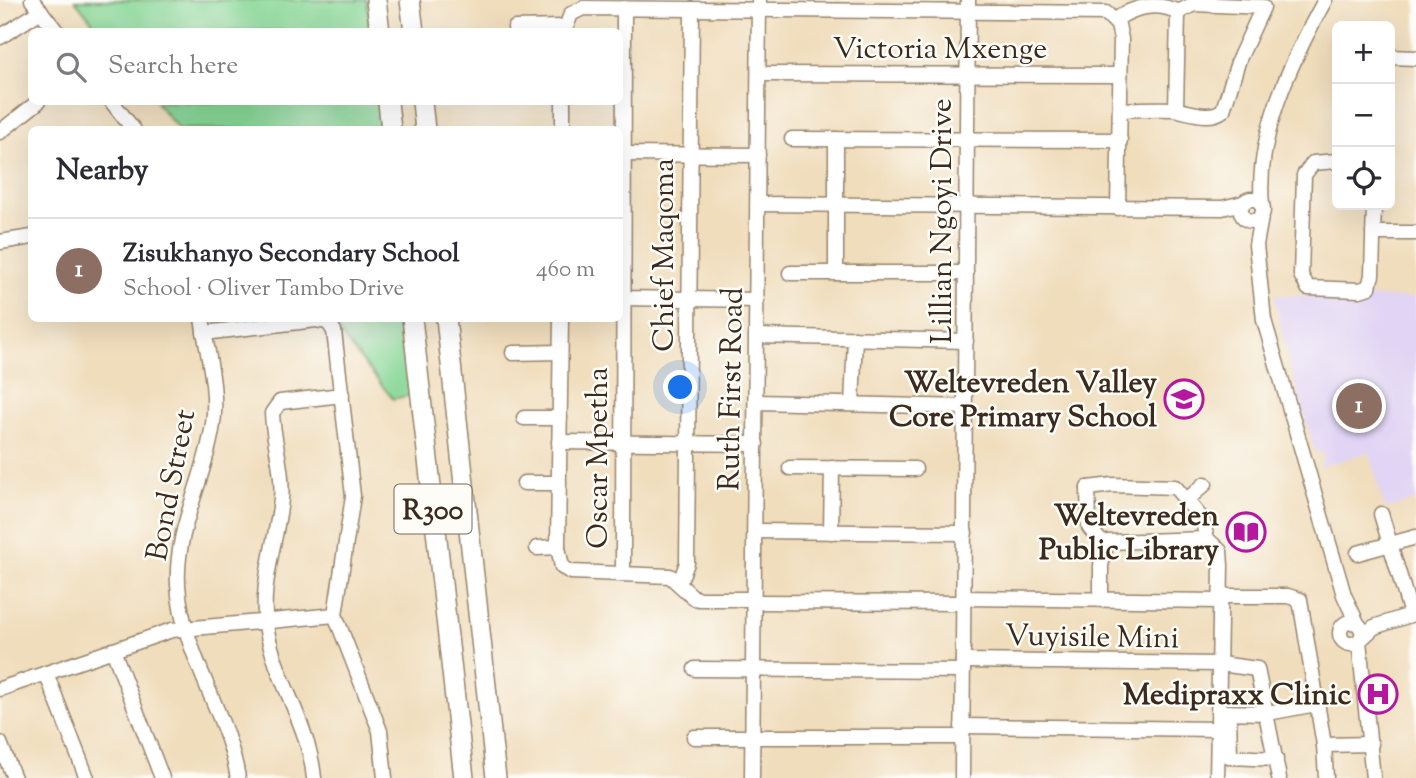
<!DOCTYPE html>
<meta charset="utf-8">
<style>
body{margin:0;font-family:"Sorts Mill Goudy",serif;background:#f2f2f3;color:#2b2b33}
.controls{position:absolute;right:21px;top:21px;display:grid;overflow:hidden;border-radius:10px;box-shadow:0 7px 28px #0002}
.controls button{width:63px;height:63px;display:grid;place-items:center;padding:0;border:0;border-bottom:2px solid #e1e1e2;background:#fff;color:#2b2b33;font:35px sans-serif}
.you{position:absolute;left:681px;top:388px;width:24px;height:24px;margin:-18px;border:5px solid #fff;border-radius:50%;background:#1a73e8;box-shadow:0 0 0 10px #1a73e833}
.badge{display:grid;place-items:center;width:46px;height:46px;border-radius:50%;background:#d93025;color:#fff;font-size:23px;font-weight:700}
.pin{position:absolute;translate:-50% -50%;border:4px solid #fff;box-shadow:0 2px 7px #0006}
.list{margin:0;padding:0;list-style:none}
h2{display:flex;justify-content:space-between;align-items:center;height:91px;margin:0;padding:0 28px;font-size:30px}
h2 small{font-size:23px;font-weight:400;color:#7c7c81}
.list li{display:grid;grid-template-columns:46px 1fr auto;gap:21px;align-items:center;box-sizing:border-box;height:105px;padding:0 28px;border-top:2px solid #e1e1e2}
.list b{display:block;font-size:26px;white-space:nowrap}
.list p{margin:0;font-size:23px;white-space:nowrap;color:#7c7c81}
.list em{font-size:23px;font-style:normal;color:#7c7c81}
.icon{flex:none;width:38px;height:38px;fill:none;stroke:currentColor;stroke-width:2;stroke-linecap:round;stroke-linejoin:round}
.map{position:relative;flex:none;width:1416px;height:778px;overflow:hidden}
.search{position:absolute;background:#fff;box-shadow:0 7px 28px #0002;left:28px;top:28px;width:595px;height:77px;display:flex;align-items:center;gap:18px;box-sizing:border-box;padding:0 24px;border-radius:10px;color:#7c7c81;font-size:26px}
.panel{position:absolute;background:#fff;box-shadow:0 7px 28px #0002;left:28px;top:126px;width:595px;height:196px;border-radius:10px}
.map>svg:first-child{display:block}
</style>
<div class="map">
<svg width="1416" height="778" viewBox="0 0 1416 778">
<rect width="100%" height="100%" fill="#fdfcf7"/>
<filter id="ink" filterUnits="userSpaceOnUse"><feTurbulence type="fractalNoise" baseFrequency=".0143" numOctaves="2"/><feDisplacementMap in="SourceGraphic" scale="14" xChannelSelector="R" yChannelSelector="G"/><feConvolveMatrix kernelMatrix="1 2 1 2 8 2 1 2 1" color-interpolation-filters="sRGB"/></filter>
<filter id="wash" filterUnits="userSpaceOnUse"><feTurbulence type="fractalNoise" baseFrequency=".00686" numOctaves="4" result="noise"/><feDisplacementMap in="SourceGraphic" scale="28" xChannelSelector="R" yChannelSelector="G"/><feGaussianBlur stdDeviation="1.57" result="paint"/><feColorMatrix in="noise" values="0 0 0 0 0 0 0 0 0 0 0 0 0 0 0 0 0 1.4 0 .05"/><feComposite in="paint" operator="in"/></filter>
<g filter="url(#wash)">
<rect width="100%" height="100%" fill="#f0ddbc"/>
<polygon fill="#e1d4f4" points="1274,295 1416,298 1416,500 1385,509 1369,452 1319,467 1324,458 1322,453 1315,451 1289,362"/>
<g fill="#86d695" stroke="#60805a" stroke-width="2">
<polygon points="75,0 367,0 370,31 100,31"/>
<polygon points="156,102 378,102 381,129 178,129"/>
<polygon points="328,319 403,319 411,395 393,399"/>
</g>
</g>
<g filter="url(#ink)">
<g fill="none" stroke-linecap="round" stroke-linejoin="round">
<g stroke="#96846d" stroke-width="17">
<g id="minor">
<polyline points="32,0 57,32"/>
<path d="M1115,20C1133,7 1157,1 1178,12"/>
<polyline points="515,28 564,27"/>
<polyline points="564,32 571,14 583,8 1106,13 1118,25 1121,39 1118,208"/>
<polyline points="0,37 41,11"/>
<polyline points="1390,57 1416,58"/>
<polyline points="759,74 1120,75"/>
<polyline points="112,102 134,130"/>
<polyline points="1176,109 1178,12"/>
<path d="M1120,110C1138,109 1156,108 1173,109C1188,111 1209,121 1223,110L1239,59L1263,7L1194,4L1178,12"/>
<polyline points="563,130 563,102"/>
<polyline points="0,132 38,102"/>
<polyline points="792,139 1120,140"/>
<polyline points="836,139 836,273"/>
<polyline points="620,154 758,155"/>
<polyline points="1337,161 1313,163 1304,175 1301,275 1308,288 1360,290 1369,287 1372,275 1374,205"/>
<circle cx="1252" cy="210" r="11"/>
<polyline points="758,204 1222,208 1243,203"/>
<path d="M1262,205C1255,135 1292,60 1325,0"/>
<polyline points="1261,217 1256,245 1264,320 1344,595 1357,623"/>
<polyline points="1373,233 1416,233"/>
<polyline points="0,242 32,237"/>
<polyline points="790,273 966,273"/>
<polyline points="620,298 757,300"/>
<path d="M202,318C207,353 218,390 213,424C205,481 175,527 178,585C182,653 227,712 238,778"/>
<polyline points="561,318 558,547 562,567 571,572 670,576 694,598 700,599 754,599"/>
<polyline points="204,333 316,320 328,322 334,331 353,496 335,615"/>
<polyline points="757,336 966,341"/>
<polyline points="513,353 560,352"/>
<polyline points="756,402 966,407"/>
<polyline points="852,404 855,338"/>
<polyline points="524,418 560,418"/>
<polyline points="559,442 756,444"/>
<polyline points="790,468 915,469"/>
<polyline points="524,483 559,483"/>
<polyline points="1088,488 1113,485 1175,487 1202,519 1207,539"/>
<polyline points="1088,488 1089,527 1104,546"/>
<polyline points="1188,499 1205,484"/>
<polyline points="1381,514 1411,614"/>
<polyline points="755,531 965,533"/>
<polyline points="831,532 832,468"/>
<polyline points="1207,539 1220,551 1221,566 1217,778"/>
<polyline points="537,548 558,547"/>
<polyline points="1358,553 1416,537"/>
<polyline points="623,573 624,8"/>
<polyline points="679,584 687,563 692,9"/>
<polyline points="1221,596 1288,596 1300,600 1324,745 1371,744"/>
<polyline points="964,598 1220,601"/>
<polyline points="1101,600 1101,565 1107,542 1207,539"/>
<polyline points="754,602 964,603"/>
<polyline points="335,615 380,731 385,778"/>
<circle cx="1351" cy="633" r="11"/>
<polyline points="1361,639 1374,627 1416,613"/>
<polyline points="1359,641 1373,778"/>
<polyline points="113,650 162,778"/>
<polyline points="963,661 1220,664 1257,669 1279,778"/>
<polyline points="695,669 963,671"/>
<polyline points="46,673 87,778"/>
<polyline points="0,689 172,630 335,615"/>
<polyline points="1218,712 1268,713 1316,704"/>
<polyline points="1229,712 1230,757 1276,759"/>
<polyline points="962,726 1218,729"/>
<polyline points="694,737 962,737"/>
<polyline points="0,743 14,778"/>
<polyline points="1324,745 1326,778"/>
<path d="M314,778C309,725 277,682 267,631C258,588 277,541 281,499C284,471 273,441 272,413L280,402L342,395"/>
<polyline points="752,778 759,0"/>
<polyline points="962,778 968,0"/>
</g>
</g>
<g stroke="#96846d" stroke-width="22">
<g id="highway">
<polyline points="376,0 380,32"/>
<polyline points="410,0 414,32"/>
<polyline points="388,102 391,130"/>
<polyline points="422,102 425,130"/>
<polyline points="412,318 464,778"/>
<polyline points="446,318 496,778"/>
</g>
</g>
<use href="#minor" stroke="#fff" stroke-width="14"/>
<use href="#highway" stroke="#fff" stroke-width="19"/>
</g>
</g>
<defs>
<g id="school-ring" transform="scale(2.0125)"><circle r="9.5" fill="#fdfcf7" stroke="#b5179e" stroke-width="1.5"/><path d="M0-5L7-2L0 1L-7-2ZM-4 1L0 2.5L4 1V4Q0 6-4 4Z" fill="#b5179e"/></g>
<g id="library-ring" transform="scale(2.0125)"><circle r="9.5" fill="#fdfcf7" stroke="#b5179e" stroke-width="1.5"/><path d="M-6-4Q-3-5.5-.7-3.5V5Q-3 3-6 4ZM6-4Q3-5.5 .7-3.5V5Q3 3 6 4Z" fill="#b5179e"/></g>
<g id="hospital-ring" transform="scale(2.0125)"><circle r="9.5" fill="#fdfcf7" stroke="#b5179e" stroke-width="1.5"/><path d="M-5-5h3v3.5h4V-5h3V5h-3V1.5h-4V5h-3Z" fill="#b5179e"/></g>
</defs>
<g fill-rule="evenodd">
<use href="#school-ring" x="1184" y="399"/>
<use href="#library-ring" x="1246" y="532"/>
<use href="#hospital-ring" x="1378" y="694"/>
</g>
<g text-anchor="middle" stroke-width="5" stroke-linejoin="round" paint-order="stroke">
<rect fill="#fdfcf7" stroke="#75695f" stroke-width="2" x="394.5" y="484.5" width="77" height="49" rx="5"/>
<g font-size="28" font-weight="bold" fill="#3b2a1e">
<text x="433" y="519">R300</text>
</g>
<g font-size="30" fill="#3b2a1e" stroke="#fdfcf7">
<text x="940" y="58">Victoria Mxenge</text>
<text transform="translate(941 221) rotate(-90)" y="10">Lillian Ngoyi Drive</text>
<text transform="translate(663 255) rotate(-90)" y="10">Chief Maqoma</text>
<text transform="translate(730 389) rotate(-89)" y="10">Ruth First Road</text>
<text transform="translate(597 458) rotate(-90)" y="10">Oscar Mpetha</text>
<text transform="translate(170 485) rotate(-79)" y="10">Bond Street</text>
<text transform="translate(1092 636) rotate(1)" y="10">Vuyisile Mini</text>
</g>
<g font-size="30" font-weight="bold" fill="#3b2a1e" stroke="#fdfcf7" text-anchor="end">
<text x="1157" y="392">Weltevreden Valley<tspan x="1157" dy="34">Core Primary School</tspan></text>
<text x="1219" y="525">Weltevreden<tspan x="1219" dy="34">Public Library</tspan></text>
<text x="1351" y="704">Medipraxx Clinic</text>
</g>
</g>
</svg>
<div class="controls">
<button>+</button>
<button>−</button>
<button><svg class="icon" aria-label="locate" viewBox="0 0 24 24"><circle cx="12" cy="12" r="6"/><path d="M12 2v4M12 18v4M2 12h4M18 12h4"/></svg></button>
</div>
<div class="you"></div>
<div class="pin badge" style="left:1359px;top:406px;background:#8d6e63">1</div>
<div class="search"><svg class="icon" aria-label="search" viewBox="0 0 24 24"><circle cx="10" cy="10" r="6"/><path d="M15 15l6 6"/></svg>Search here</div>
<section class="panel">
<h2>Nearby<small></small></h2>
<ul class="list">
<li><span class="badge" style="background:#8d6e63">1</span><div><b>Zisukhanyo Secondary School</b><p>School · Oliver Tambo Drive</p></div><em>460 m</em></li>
</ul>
</section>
</div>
